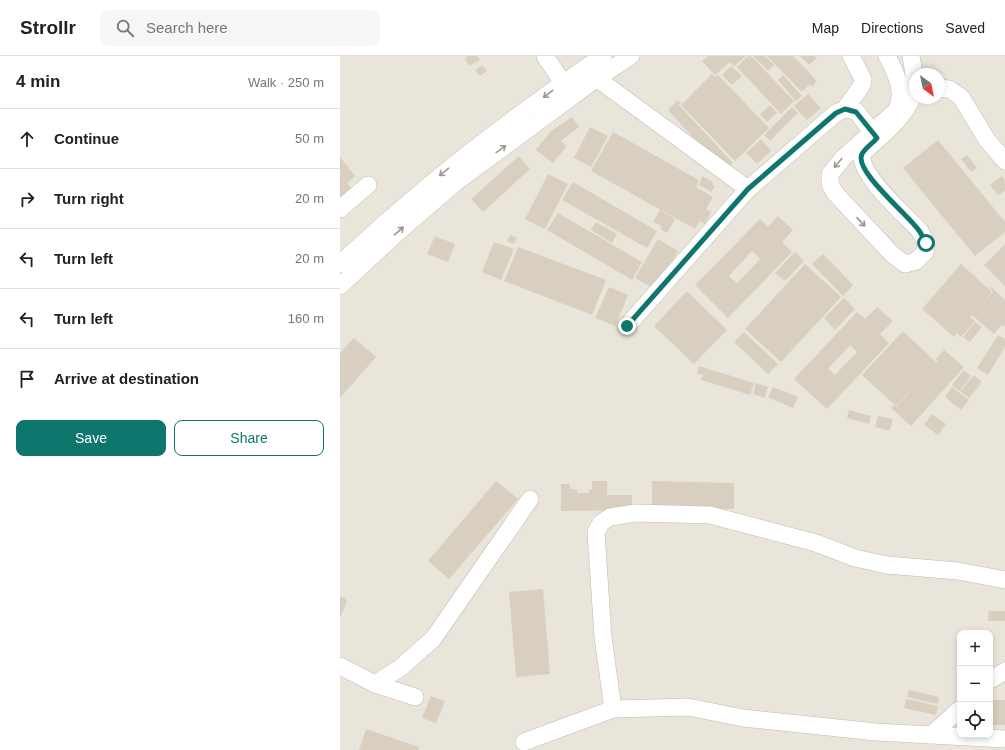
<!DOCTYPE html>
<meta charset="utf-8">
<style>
body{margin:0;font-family:Arial,sans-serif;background:#f6f6f6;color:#222}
.controls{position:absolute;right:12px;bottom:12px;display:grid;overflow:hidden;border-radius:8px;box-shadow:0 2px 6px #0003}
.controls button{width:36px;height:36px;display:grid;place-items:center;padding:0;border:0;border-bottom:1px solid #e0e0e0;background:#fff;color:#222;font:20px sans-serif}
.compass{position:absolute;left:569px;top:12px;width:36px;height:36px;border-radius:50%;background:#fff;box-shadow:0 2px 6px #0003;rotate:147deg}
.stop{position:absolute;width:12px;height:12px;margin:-9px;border:3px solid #0f766e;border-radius:50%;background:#fff}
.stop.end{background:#0f766e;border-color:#fff;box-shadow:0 1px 4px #0008}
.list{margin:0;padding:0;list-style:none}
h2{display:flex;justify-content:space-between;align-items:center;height:52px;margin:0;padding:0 16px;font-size:17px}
h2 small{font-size:13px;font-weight:400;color:#767676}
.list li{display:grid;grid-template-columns:26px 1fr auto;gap:12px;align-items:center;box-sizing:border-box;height:60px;padding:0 16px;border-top:1px solid #e0e0e0}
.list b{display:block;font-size:15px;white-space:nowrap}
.list em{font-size:13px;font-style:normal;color:#767676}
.actions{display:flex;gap:8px;padding:12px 16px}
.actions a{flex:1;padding:9px 0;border:1px solid #0f766e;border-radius:8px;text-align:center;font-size:14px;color:#0f766e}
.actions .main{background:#0f766e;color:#fff}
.icon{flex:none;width:22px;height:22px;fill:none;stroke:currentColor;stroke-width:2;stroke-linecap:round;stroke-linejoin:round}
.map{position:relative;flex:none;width:665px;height:694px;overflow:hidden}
header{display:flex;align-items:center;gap:24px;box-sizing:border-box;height:56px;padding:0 20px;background:#fff;border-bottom:1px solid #e0e0e0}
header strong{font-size:19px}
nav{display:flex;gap:22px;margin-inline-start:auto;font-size:14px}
.search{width:280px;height:36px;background:#f6f6f6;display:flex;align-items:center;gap:10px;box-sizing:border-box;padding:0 14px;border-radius:8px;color:#767676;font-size:15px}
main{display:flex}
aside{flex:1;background:#fff}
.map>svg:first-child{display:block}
</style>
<header>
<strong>Strollr</strong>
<div class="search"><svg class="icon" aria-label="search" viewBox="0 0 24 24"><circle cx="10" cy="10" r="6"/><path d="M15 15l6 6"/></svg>Search here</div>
<nav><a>Map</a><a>Directions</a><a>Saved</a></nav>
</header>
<main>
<aside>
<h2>4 min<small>Walk · 250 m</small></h2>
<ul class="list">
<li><svg class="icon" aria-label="ahead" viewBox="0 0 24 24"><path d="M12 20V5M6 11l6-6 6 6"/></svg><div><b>Continue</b></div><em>50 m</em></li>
<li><svg class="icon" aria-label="right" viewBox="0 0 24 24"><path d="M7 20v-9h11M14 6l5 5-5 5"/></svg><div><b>Turn right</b></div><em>20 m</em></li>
<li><svg class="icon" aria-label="left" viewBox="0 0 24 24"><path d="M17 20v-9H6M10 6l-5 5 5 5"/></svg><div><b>Turn left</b></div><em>20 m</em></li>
<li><svg class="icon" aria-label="left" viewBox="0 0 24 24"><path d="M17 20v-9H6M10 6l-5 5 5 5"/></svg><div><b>Turn left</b></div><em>160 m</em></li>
<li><svg class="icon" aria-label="arrive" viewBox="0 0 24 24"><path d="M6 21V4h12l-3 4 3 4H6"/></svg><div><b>Arrive at destination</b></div></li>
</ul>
<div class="actions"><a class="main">Save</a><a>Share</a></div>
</aside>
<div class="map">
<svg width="665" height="694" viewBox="0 0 665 694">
<rect width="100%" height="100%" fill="#f6f3ec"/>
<path fill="#eae5da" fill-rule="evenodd" d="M0,0H665V694H0ZM575,18H599V42H575ZM620,577H650V679H620Z"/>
<g fill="#d8cfc1" fill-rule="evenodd">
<polygon points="128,0 137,0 140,4 129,10 125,2"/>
<polygon points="368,0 406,0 394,10 390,6 375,19 362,5"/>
<polygon points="408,0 411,0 454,45 441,58 397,11"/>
<polygon points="413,0 425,0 434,9 428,15"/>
<polygon points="427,0 453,0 477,25 472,31 470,28 462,36"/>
<polygon points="460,0 474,0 477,2 469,9"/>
<polygon points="142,9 147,15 140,20 135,14"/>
<polygon points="391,10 402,20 392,29 382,19"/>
<polygon points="372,18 375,21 378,19 429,72 395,105 341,49"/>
<polygon points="443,19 462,40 456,45 438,24"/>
<polygon points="468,38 481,52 467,64 454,50"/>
<polygon points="338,44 341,47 339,49 393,107 384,115 328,54"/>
<polygon points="430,49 437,57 427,66 420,58"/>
<polygon points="452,51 458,57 430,85 424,79"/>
<polygon points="232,61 239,71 221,85 227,90 213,107 196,94 210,76"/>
<polygon points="250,71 268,80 251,111 234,102"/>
<polygon points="273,76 359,124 356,131 373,141 366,153 371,156 365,168 360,165 355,173 251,115"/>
<polygon points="421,83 431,95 417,108 406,97"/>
<polygon points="598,84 665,166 665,176 635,200 563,112"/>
<polygon points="627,99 637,112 631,116 621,103"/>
<polygon points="179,100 190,113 143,156 131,143"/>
<polygon points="0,101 15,120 7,127 15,137 0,149"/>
<polygon points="208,118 228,128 205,173 185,163"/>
<polygon points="362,120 373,126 372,128 375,130 371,136 359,129"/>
<polygon points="662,120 665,125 665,135 658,139 650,129"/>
<polygon points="233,126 317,175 307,192 222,144"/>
<polygon points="320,154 335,163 327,177 320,173 322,170 313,166"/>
<polygon points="218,157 302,206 292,224 207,174"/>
<path d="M438,160L453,174L442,186L452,196L388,262L355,229L420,163L428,171ZM412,195L420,203L397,227L389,220Z"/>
<polygon points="256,166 277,178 272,187 251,174"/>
<polygon points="170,179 177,182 174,188 167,185"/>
<polygon points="95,180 115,188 108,206 87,198"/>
<polygon points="318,183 338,195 316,234 295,222"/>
<polygon points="154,186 174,193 161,224 142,216"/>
<polygon points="665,188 665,230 644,209"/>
<polygon points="178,191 266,224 252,259 164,225"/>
<polygon points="455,196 464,205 445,225 435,217"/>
<polygon points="483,198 513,229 503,240 472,208"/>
<polygon points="465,208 501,241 441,306 405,273"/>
<polygon points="621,208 652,236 637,254 653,236 650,232 651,231 665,244 665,269 663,271 661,269 654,278 632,259 630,261 635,265 621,281 617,277 614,281 582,253"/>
<polygon points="269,231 288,239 275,270 255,262"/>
<polygon points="347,235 387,274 354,308 314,270"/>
<polygon points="504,242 515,253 495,274 484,262"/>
<path d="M537,251L553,265L540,278L549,287L487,353L454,323L517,256L525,263ZM510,289L517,296L495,319L488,313Z"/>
<polygon points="635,266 642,271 630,286 623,281"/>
<polygon points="563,275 596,306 598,305 596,303 604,294 624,311 571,370 551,352 554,349 556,351 587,317 556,350 522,319"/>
<polygon points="404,276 438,308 428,318 394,286"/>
<polygon points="658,279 665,283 665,291 648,319 637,312"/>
<polygon points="14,282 36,301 0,342 0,297"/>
<polygon points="359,310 414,327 410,339 361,324 363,319 357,318"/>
<polygon points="624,314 631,320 619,335 612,329"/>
<polygon points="634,319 642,326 629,342 620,335"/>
<polygon points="416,327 428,331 425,342 413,338"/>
<polygon points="433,331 458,341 453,352 428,341"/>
<polygon points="612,331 629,344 621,354 605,341"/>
<polygon points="509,354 531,360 529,368 507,362"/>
<polygon points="592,358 606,368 598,379 584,369"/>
<polygon points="538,360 553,363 550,375 535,371"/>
<polygon points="156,425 178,443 109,523 88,505"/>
<polygon points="252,425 267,425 267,439 292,439 292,454 221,455 221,428 230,428 230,433 237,433 237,437 249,437 249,433 252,433"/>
<polygon points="312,425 394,427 394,453 312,452"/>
<polygon points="203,533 210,618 176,621 169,536"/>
<polygon points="0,541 3,541 7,545 0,562"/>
<polygon points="649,555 665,555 665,565 648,565"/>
<polygon points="569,634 599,641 598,648 567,641"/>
<polygon points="91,640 105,645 96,667 82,662"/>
<polygon points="566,643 598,650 596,659 564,652"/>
<rect x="650" y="644" width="15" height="25"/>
<polygon points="26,673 79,691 78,694 19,694"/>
</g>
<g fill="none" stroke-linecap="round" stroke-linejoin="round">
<g stroke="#c2bbae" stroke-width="18">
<g id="minor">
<polyline points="205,0 223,27"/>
<path d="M547,0C556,18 565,34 557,54L504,101L490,118V128L495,137L521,165L553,199L565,208L576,205L585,196L586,187L580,175C565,159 519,119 522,98C542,78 569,61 575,31"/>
<polyline points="571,0 575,24"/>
<polyline points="244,13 408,133 496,57 505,53 516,55 537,82"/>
<polyline points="599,32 609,33 621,41 647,84 665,105"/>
<polyline points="505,53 522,29 523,23 511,0"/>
<polyline points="0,153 28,129"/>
<path d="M0,208C82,131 170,62 263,0"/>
<polyline points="0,230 58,176 115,127 256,23 291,0"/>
<polyline points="287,270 408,133"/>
<polyline points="0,610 35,628 75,641"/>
<polyline points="650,624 665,615"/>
<polyline points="35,628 60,612 93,583 190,443"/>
<polyline points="273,653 263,581 256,476 261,467 270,461 296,457 370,459 476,487 515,502 547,509 618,515 665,524"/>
<polyline points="591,679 620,653"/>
<polyline points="184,686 273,653 348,651 403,662 536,676 665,683"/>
</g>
</g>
<use href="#minor" stroke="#fff" stroke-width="17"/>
</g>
<defs><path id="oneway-shaft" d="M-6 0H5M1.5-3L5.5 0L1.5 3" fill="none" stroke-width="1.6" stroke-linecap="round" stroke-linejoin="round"/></defs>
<g stroke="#9c9892">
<use href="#oneway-shaft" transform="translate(208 38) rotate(143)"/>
<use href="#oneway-shaft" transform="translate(161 93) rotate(-36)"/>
<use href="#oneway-shaft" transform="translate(498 107) rotate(130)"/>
<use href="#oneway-shaft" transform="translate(104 116) rotate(141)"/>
<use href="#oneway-shaft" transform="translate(521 166) rotate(47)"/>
<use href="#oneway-shaft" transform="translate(59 175) rotate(-41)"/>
</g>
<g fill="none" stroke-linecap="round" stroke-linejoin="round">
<path stroke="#0f766e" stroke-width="5" d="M287,270L408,133L496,57L505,53L516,56L537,82C533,87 525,92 522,98C513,115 571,161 580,176C582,179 584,184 586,187"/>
</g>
</svg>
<div class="controls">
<button>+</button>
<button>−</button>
<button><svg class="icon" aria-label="locate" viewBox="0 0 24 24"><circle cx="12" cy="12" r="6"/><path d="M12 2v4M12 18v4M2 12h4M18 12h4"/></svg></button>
</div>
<svg class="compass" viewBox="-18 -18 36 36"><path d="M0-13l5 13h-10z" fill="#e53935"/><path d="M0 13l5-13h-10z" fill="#767676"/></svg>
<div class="stop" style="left:586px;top:187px"></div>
<div class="stop end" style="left:287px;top:270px"></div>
</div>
</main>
